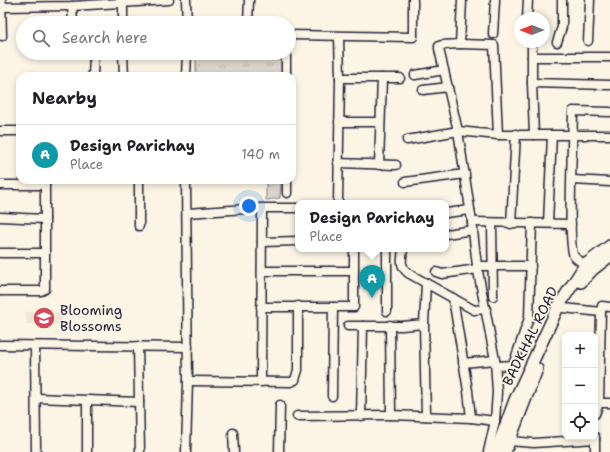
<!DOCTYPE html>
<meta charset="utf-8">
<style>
body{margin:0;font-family:"Shantell Sans",sans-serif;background:#f2f2f2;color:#202124}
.controls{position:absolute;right:12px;bottom:12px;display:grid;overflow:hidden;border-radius:8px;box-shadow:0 2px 6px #0003}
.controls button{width:36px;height:36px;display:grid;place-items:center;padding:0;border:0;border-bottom:1px solid #e0e0e0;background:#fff;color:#202124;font:20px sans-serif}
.compass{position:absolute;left:514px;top:12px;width:36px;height:36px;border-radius:50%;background:#fff;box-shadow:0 2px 6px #0003;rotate:270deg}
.you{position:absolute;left:249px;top:206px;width:14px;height:14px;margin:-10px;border:3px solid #fff;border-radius:50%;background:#1a73e8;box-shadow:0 0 0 6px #1a73e833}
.badge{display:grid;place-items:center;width:26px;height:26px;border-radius:50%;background:#db2777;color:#fff;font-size:13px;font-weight:700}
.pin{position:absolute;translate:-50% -33px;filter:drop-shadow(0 1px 2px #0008)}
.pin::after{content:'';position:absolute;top:21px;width:14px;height:12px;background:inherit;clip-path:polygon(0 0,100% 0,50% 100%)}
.popup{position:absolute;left:295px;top:200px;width:154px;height:52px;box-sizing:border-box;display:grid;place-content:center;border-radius:8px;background:#fff;filter:drop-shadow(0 1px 3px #0005);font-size:13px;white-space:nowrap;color:#757577}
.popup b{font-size:15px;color:#202124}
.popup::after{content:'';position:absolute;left:50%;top:100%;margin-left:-8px;border:8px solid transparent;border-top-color:#fff}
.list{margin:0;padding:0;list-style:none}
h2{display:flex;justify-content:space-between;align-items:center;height:52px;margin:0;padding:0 16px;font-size:17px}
h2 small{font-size:13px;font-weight:400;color:#757577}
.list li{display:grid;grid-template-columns:26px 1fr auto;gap:12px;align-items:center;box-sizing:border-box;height:60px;padding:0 16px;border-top:1px solid #e0e0e0}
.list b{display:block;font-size:15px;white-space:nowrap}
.list p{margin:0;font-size:13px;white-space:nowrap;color:#757577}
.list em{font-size:13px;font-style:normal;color:#757577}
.icon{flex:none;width:22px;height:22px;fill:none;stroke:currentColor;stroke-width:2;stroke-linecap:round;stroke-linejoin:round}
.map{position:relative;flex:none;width:610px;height:452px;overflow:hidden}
.search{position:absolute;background:#fff;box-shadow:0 2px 6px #0003;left:16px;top:16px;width:280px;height:44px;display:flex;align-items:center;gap:10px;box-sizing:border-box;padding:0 14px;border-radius:22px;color:#757577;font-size:15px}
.panel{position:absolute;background:#fff;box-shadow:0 2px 6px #0003;left:16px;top:72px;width:280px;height:112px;border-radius:12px}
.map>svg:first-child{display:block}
</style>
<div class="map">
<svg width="610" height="452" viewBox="0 0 610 452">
<defs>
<pattern id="grass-tufts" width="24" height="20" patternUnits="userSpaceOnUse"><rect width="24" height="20" fill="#dcd6cc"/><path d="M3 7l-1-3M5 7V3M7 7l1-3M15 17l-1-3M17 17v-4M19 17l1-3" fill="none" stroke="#bcb7b0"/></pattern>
</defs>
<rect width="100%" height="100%" fill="#fcf5e5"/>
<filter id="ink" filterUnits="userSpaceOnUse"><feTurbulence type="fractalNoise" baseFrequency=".025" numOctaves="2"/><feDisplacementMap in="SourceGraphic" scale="8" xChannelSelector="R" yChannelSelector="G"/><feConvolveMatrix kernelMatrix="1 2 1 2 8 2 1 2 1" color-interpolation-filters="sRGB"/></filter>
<g filter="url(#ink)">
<polygon fill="#ece5d8" points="26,312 62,313 62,324 27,324"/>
<g fill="url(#grass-tufts)" stroke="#7f7c84">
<rect x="196" y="53" width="87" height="23"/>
<polygon points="266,180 281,180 280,198 266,200"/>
</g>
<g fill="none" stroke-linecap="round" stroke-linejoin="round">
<g stroke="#22223b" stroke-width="11">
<g id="street">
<polyline points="1,0 2,36"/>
<polyline points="186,0 187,23"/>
<polyline points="462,0 460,44 442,45 439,46 439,49 458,131 472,222 477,266 495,360 497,392 495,421"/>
<polyline points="123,4 123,23"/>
<polyline points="72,6 73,23"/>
<polyline points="1,7 72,6 169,0"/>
<polyline points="527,18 528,0"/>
<polyline points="248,23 249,0"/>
<polyline points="493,34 495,0"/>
<polyline points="289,35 413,37 413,0"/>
<polyline points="588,41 590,0"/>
<polyline points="557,42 562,27 562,0"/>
<polyline points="460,44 494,45 498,135"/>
<polyline points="532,47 532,57"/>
<polyline points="123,53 124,76"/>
<polyline points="286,53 286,76"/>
<polyline points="415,75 444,70"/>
<polyline points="93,76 94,53"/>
<polyline points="186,76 187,53"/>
<polyline points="340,78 400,78"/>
<polyline points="532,83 610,85"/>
<polyline points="423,90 448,87"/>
<polyline points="339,122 380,122"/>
<polyline points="0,131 20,131"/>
<polyline points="534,135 532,83 532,57 610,57"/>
<polyline points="407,140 458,131 498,135 610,135"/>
<polyline points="338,163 396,165"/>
<polyline points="379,165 382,78"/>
<polyline points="139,180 139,226"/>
<polyline points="186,180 188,381 186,452"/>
<polyline points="287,180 287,193"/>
<polyline points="572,180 610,182"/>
<polyline points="405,182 465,174"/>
<polyline points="0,185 45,185"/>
<polyline points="338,203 340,78 339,37"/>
<polyline points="187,213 262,208 298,208"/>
<polyline points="446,213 470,210"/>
<polyline points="0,217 45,219"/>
<polyline points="472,222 571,224"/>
<polyline points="492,223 493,296"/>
<polyline points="548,223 552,135"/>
<polyline points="511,224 516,134"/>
<polyline points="446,234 473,230"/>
<polyline points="262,242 298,241"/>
<path d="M403,249C402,260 399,265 408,273L474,310L486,309"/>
<polyline points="0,253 45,253"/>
<polyline points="477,266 531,266"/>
<path d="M589,268C585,264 578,261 574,256C567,246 573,132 573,111L610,112"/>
<polyline points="262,271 353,271"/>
<polyline points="436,272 442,274 478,269"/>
<polyline points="426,283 424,324 426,416"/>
<polyline points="0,291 41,291 45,289 45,180"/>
<polyline points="453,298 468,391 471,418"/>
<polyline points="261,307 354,307 354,249"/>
<polyline points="564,308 601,312 602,306 610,307"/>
<polyline points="387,311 387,249"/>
<polyline points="390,325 391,415 471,418 495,421 488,452"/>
<polyline points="348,326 402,326 424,324"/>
<polyline points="0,345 188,347"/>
<polyline points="35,346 36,452"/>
<polyline points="138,346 140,452"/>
<polyline points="463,363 495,360"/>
<polyline points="496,366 513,365 529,318 532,223"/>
<polyline points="188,381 291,382 295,380 298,370 298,306"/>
<polyline points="261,382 262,208"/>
<polyline points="332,396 333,307"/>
<polyline points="36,398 139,402"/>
<polyline points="599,403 610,403"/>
<polyline points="595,414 599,403 601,312"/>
<polyline points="297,416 391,415"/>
<polyline points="361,416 363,326"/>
<polyline points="233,433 234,452"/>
<polyline points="509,441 534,443 595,439"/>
<polyline points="87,452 87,400"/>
<polyline points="279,452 280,405"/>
<polyline points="595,452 595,437"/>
</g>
</g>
<g stroke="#22223b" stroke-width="14">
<g id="secondary">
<polyline points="581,282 592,270 610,256"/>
<polyline points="496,452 515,400 558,307 585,265 610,246"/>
<polyline points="505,452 537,369"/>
</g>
</g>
<use href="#street" stroke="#fcf5e5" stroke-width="8"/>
<use href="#secondary" stroke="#fcf5e5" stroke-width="11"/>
</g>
</g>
<defs>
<g id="school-disc" transform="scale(1.15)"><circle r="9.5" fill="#d1495b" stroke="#fcf5e5"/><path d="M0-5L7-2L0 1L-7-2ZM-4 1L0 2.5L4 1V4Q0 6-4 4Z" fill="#fff"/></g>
</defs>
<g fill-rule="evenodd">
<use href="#school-disc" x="44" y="318"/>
</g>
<g text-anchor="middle" stroke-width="3.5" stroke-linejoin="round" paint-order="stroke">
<g font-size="14" fill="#22223b" stroke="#fcf5e5" text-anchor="start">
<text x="60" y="315">Blooming<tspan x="60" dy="16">Blossoms</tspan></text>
</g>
<g font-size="14" fill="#22223b" stroke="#fcf5e5">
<text transform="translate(530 336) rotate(-64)" y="5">BADKHAL ROAD</text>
</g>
</g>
</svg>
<div class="controls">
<button>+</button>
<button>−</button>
<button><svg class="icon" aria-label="locate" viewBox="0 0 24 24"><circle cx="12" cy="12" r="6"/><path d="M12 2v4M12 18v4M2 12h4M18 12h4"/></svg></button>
</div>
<svg class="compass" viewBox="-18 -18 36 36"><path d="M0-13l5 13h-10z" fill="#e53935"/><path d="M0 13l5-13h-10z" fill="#757577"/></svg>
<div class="you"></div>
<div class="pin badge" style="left:372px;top:298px;background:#0f9aa8">A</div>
<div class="popup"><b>Design Parichay</b>Place</div>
<div class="search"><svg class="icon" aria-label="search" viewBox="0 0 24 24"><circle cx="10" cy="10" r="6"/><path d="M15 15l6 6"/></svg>Search here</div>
<section class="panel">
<h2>Nearby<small></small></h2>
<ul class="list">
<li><span class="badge" style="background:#0f9aa8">A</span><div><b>Design Parichay</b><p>Place</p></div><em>140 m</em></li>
</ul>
</section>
</div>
